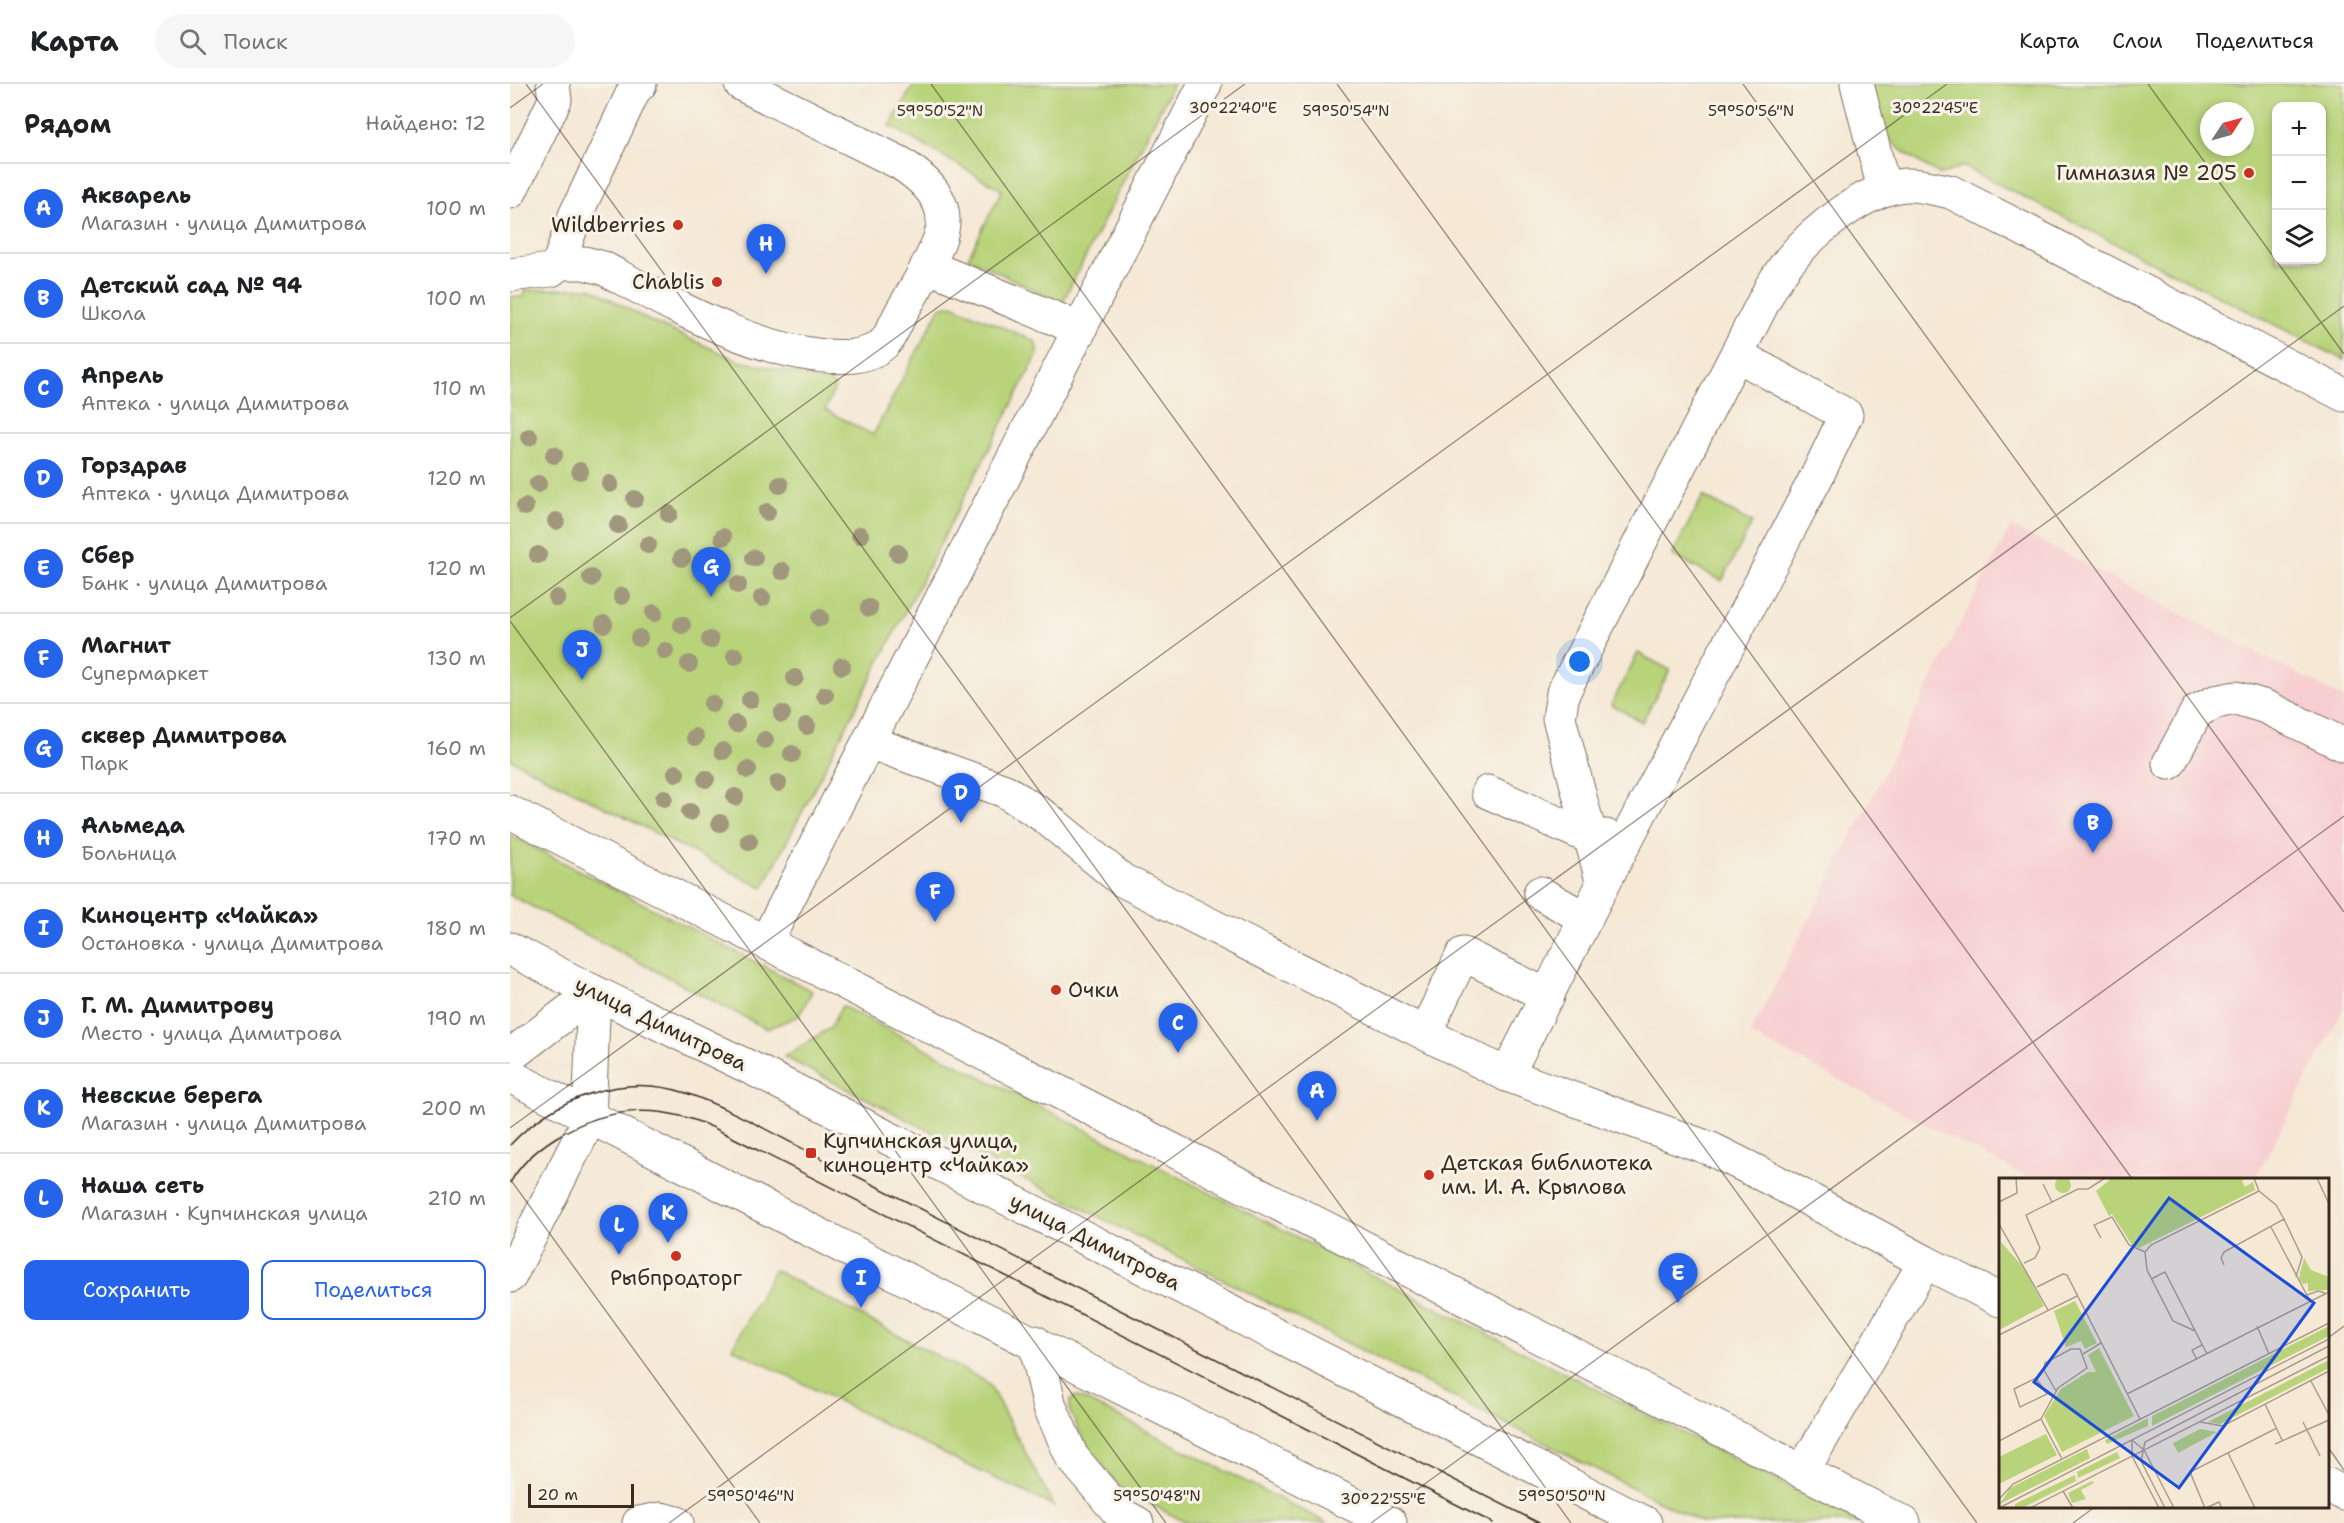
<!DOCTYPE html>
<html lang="ru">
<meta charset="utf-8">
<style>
body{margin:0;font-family:"Shantell Sans",sans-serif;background:#f6f6f6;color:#202124}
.controls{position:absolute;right:18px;top:18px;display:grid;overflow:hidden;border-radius:12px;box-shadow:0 3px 9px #0003}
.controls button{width:54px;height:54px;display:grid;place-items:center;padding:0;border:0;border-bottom:2px solid #e0e0e0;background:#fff;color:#202124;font:30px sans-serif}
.compass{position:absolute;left:1690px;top:18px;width:54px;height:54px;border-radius:50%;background:#fff;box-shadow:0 3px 9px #0003;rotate:54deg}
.scale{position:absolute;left:18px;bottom:15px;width:106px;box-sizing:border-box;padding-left:6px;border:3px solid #3b2a1e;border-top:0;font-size:16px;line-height:21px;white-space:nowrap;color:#3b2a1e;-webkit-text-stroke:4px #f7f3e8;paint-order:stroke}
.you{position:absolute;left:1070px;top:578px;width:21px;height:21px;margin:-15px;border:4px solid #fff;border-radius:50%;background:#1a73e8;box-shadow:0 0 0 9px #1a73e833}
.badge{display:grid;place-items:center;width:39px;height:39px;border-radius:50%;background:#2563eb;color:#fff;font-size:20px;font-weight:700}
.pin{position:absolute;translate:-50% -50px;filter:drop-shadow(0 2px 3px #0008)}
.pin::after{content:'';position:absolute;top:32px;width:21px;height:18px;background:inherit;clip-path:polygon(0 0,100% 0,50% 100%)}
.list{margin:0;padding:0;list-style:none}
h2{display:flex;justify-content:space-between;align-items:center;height:78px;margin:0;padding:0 24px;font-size:26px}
h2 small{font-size:20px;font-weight:400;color:#757577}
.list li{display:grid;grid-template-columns:39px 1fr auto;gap:18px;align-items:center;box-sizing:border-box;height:90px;padding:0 24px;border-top:2px solid #e0e0e0}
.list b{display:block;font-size:22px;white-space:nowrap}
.list p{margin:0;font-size:20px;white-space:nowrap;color:#757577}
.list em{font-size:20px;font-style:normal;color:#757577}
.actions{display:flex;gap:12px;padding:18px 24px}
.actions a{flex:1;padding:14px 0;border:2px solid #2563eb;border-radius:12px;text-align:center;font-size:21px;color:#2563eb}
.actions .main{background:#2563eb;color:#fff}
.icon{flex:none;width:33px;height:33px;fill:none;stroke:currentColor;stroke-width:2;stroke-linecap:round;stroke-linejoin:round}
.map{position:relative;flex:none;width:1834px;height:1439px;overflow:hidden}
header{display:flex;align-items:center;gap:36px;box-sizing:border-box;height:84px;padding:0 30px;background:#fff;border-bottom:2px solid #e0e0e0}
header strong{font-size:28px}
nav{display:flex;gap:33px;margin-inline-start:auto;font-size:21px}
.search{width:420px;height:54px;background:#f6f6f6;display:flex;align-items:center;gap:15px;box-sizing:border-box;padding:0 21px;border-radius:33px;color:#757577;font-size:22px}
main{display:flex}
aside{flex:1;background:#fff}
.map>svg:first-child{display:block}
</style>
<header>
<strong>Карта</strong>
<div class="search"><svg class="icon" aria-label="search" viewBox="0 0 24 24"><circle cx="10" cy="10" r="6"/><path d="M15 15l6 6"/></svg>Поиск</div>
<nav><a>Карта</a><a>Слои</a><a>Поделиться</a></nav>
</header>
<main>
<aside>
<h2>Рядом<small>Найдено: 12</small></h2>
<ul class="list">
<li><span class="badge">A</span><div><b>Акварель</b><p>Магазин · улица Димитрова</p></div><em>100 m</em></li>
<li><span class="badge">B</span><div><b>Детский сад № 94</b><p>Школа</p></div><em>100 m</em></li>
<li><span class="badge">C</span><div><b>Апрель</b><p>Аптека · улица Димитрова</p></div><em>110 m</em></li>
<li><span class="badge">D</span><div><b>Горздрав</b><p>Аптека · улица Димитрова</p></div><em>120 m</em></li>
<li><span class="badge">E</span><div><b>Сбер</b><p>Банк · улица Димитрова</p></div><em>120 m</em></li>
<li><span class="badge">F</span><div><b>Магнит</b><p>Супермаркет</p></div><em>130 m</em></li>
<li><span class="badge">G</span><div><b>сквер Димитрова</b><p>Парк</p></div><em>160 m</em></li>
<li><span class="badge">H</span><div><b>Альмеда</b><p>Больница</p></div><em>170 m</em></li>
<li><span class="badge">I</span><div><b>Киноцентр «Чайка»</b><p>Остановка · улица Димитрова</p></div><em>180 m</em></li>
<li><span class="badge">J</span><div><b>Г. М. Димитрову</b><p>Место · улица Димитрова</p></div><em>190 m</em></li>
<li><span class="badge">K</span><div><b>Невские берега</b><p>Магазин · улица Димитрова</p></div><em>200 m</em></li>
<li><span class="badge">L</span><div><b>Наша сеть</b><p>Магазин · Купчинская улица</p></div><em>210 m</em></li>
</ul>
<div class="actions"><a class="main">Сохранить</a><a>Поделиться</a></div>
</aside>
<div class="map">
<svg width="1834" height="1439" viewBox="0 0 1834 1439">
<rect width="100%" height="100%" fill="#f7f3e8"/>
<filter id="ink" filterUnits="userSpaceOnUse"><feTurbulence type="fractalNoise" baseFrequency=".0167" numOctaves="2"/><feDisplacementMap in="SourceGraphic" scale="12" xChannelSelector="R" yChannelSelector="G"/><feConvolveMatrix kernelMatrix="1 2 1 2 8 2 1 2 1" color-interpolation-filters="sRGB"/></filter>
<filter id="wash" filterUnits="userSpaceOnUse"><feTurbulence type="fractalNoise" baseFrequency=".008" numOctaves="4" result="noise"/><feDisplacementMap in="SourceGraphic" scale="24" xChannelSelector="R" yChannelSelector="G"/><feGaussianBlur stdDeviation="1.35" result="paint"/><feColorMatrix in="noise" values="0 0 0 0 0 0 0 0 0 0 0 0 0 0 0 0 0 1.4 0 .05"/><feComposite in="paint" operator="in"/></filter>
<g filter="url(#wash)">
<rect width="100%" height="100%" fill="#f5e8d5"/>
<polygon fill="#f7cfd1" points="1501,442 1834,614 1834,923 1745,1095 1521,1095 1240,950"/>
<g fill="#b8d379" stroke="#7a7e4c" stroke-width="1.5" fill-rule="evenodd">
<polygon points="404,0 663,0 552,219 458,174 492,106 380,42"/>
<path d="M1359,0H1834V276L1453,82L1431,91C1411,79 1384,66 1372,45C1365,33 1363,14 1359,0ZM1766,22H1812V176H1766ZM1699,27H1735V63H1699Z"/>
<polygon points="81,204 138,236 229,277 320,297 325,303 315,326 363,351 430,224 442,221 525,257 528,270 253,804 0,675 0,213 14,213 15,206"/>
<polygon points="1193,412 1242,439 1212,497 1162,471"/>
<polygon points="1128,569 1160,586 1132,638 1101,621"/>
<polygon points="0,751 302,907 289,932 257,945 0,811"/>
<polygon points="332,922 1350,1439 1192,1439 274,973 320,944"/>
<polygon points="264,1186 475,1297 481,1304 544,1422 440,1373 222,1264"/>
<polygon points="565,1312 576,1316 817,1439 677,1439 610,1404 577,1362 560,1328 560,1317"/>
</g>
</g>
<g filter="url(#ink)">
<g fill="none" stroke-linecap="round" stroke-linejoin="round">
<g stroke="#7c6c5e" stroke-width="35">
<g id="minor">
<polyline points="1347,0 1374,105"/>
<polyline points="0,108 45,16 43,0"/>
<path d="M49,179H74L93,184C163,221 262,279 344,272C354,271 369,266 376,257C382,249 386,238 391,229C403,208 433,161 433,138C434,111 410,92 390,79L231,0"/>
<polyline points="417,182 551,237 569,248"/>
<polyline points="0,191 41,186 49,179 65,132 124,6 130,0"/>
<polyline points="359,658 495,707 535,733 612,796 997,991 1201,1065 1265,1097 1415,1178 1490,1216"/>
<polyline points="1659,679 1687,627 1705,618 1726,614 1756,623 1834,661"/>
<polyline points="978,708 1079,753 1096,752"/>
<polyline points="0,728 1394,1439"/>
<path d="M1093,800L1049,634L1053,609L1261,203C1267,194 1273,184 1280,176C1303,147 1357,104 1395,101C1410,100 1426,105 1441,108L1834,311"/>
<polyline points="1030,809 1076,835"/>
<polyline points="256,858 695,0"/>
<polyline points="0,865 84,908 245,986 1135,1439"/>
<polyline points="915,949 953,870 1038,912"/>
<polyline points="0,972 84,908"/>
<polyline points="997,991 1093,800 1308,390 1336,331 1227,271"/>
<polyline points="0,992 376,1185 880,1439"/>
<polyline points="0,1192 80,1034 79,1036 84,908"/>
<polyline points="525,1258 540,1323 562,1373 610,1430 627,1439"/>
<polyline points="1292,1388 1415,1178"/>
<polyline points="1818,1401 1834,1410"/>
<polyline points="129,1439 151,1435 167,1439"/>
</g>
</g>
<use href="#minor" stroke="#fff" stroke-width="33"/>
<g stroke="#3b2a1e" stroke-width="1.5">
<path d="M0,1061C44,1014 112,988 176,1009C219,1024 260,1048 301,1069L1029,1439"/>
<path d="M0,1099C11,1079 26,1066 45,1054C99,1020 156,1019 212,1048L983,1439"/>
</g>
</g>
<g fill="#a0977d">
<circle cx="19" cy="353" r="9"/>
<circle cx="44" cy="371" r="9"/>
<circle cx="70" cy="387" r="9"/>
<circle cx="28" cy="400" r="9"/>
<circle cx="100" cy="400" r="9"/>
<circle cx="270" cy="401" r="9"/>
<circle cx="125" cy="415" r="9"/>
<circle cx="15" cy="423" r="9"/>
<circle cx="257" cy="428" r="9"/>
<circle cx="159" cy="430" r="9"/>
<circle cx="46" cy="437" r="9"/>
<circle cx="108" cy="441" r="9"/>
<circle cx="350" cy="451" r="9"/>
<circle cx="213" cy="453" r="9"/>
<circle cx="138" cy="461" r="9"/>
<circle cx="388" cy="469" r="9"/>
<circle cx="28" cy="471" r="9"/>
<circle cx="172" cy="474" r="9"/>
<circle cx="244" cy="474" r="9"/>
<circle cx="272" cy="487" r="9"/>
<circle cx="199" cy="488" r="9"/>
<circle cx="81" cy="494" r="9"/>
<circle cx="228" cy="501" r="9"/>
<circle cx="112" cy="512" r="9"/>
<circle cx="47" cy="514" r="9"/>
<circle cx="252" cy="514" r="9"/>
<circle cx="359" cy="524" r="9"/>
<circle cx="144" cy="529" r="9"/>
<circle cx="310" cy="534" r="9"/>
<circle cx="94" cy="540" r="9"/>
<circle cx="172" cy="541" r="9"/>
<circle cx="129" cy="554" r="9"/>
<circle cx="200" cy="556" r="9"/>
<circle cx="155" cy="567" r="9"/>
<circle cx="225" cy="572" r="9"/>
<circle cx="179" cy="580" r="9"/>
<circle cx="332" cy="582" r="9"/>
<circle cx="285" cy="594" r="9"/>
<circle cx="315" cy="611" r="9"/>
<circle cx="240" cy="616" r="9"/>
<circle cx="202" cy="620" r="9"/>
<circle cx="272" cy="630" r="9"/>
<circle cx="226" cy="640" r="9"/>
<circle cx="297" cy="642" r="9"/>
<circle cx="185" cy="653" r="9"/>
<circle cx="255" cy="656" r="9"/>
<circle cx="213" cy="667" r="9"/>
<circle cx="282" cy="670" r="9"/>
<circle cx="238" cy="686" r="9"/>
<circle cx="166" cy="689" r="9"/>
<circle cx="196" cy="695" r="9"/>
<circle cx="268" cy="699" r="9"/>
<circle cx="225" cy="713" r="9"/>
<circle cx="154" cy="714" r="9"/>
<circle cx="180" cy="728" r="9"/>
<circle cx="210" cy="739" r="9"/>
<circle cx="239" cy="757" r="9"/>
</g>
</g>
<path fill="none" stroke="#3b2a1e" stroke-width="1.5" stroke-opacity="0.45" d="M16,0L1061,1439M421,0L1467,1439M827,0L1623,1096M1233,0L1834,828M1638,0L1834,270M0,24L33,0M0,534L735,0M0,537L656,1439M0,1044L1437,0M0,1095L250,1439M1818,1254L1834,1242M1818,1363L1834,1386M159,1439L1834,222M861,1439L1834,732M1563,1439L1586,1422"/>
<g fill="#c8321e" stroke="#f7f3e8" stroke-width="2">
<circle cx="1739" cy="89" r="6"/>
<circle cx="168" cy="141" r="6"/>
<circle cx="207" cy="198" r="6"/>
<circle cx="546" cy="906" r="6"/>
<rect x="295" y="1063" width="12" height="12" rx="3"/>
<circle cx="919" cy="1091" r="6"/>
<circle cx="166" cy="1172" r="6"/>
</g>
<g text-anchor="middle" stroke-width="6" stroke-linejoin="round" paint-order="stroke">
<g font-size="21" fill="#3b2a1e" stroke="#f7f3e8" text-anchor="end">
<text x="1727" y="96">Гимназия № 205</text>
<text x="156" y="148">Wildberries</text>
<text x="195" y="205">Chablis</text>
<text x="558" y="913" text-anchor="start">Очки</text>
<text x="313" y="1064" text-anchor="start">Купчинская улица,<tspan x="313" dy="24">киноцентр «Чайка»</tspan></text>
<text x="931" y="1086" text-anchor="start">Детская библиотека<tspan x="931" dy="24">им. И. А. Крылова</tspan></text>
<text x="166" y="1201" text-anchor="middle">Рыбпродторг</text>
</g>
<g font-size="21" fill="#3b2a1e" stroke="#f7f3e8">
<text transform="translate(151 940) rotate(26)" y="7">улица Димитрова</text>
<text transform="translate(585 1158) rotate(27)" y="7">улица Димитрова</text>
</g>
</g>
<g transform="translate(1489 1094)">
<rect width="330" height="330" fill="#f5e8d5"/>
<path d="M56 7a8 8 0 1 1 16 0a8 8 0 1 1-16 0ZM113,0H248L243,3L246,9L254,4L256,12L140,70L133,67L113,36L110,38L97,13ZM2,64L25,90L45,128L0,152ZM305,80L312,92L330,99V112L309,113V105L304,106L300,101L301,95L307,94L301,95ZM76,123L98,165L86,171L82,163L67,169L55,133ZM330,148V158L153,248V238ZM100,170L135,238L63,274L45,238L62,211L89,194H97L89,177ZM330,182V190L221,246L209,244ZM149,240V248L108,266L106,262ZM201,251L218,254L179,275L174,265ZM47,256L58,277L0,306V279ZM88,271L91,280L1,326L11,310ZM118,274L121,280L79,300L78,294ZM76,297L77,303L23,330H16V326ZM93,303L95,305L82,312L87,321L73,325L69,315Z" fill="#b8d379"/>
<path fill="none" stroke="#ab9c8c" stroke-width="1.5" d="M255,0L260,13L277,27L285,41M318,0L330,26M44,6L53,24M0,24L18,15L17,0M0,46L49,132M272,49L311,123M102,60L95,47L113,39L130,67L146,74M25,85L36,80L41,70L27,37L79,11H89L106,0M225,87L222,80L225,74L285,41L303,79L297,99M152,101L166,94L208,176M38,109L64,96L68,97L141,241M308,117L319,113L326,115M258,148L270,176M196,153L174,143L148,92L146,74L152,67L260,13M0,157L78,118M84,176L102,165M198,182L193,172L203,167M37,200L48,216L21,229L15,211ZM312,203L330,237M128,216L330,114M266,226L283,262M42,241L59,210L88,190L81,171H72L46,185L45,192L57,213M201,244L224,248L330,193M304,244L321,278M133,262L145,272L175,330M133,262V278L160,330M0,263L42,241L63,281M276,266L330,242M229,275L256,330M64,313L74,330M0,321L14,306L330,145M0,330L330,161M31,330L330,178M166,330L142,283L146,264L330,168M206,330L191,294L278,250M207,330L220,324L223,330"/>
<path fill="#1d4ed8" fill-opacity="0.15" stroke="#1d4ed8" stroke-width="3" d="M170,20L315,125L180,310L35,204Z"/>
<rect width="330" height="330" fill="none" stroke="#3b2a1e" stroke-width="3"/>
</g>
<g font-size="15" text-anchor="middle" fill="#3b2a1e" stroke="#f7f3e8" stroke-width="6" stroke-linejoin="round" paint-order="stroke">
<text x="1425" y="29">30°22'45"E</text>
<text x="723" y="29">30°22'40"E</text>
<text x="430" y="32">59°50'52"N</text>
<text x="836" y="32">59°50'54"N</text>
<text x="1241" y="32">59°50'56"N</text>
<text x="241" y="1417">59°50'46"N</text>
<text x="647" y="1417">59°50'48"N</text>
<text x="1052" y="1417">59°50'50"N</text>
<text x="873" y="1420">30°22'55"E</text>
</g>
</svg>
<div class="controls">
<button>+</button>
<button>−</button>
<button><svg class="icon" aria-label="layers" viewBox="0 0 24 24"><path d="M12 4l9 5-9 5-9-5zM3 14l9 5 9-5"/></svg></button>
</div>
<svg class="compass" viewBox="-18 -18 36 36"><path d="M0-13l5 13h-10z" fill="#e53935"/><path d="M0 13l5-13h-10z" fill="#757577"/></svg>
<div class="scale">20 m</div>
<div class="you"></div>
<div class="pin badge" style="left:807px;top:1037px">A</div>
<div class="pin badge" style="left:1583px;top:769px">B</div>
<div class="pin badge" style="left:668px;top:969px">C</div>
<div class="pin badge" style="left:451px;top:739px">D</div>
<div class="pin badge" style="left:1168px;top:1219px">E</div>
<div class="pin badge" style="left:425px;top:838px">F</div>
<div class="pin badge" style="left:201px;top:513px">G</div>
<div class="pin badge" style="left:256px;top:190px">H</div>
<div class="pin badge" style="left:351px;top:1224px">I</div>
<div class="pin badge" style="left:72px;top:596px">J</div>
<div class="pin badge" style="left:158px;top:1159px">K</div>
<div class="pin badge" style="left:109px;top:1171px">L</div>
</div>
</main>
